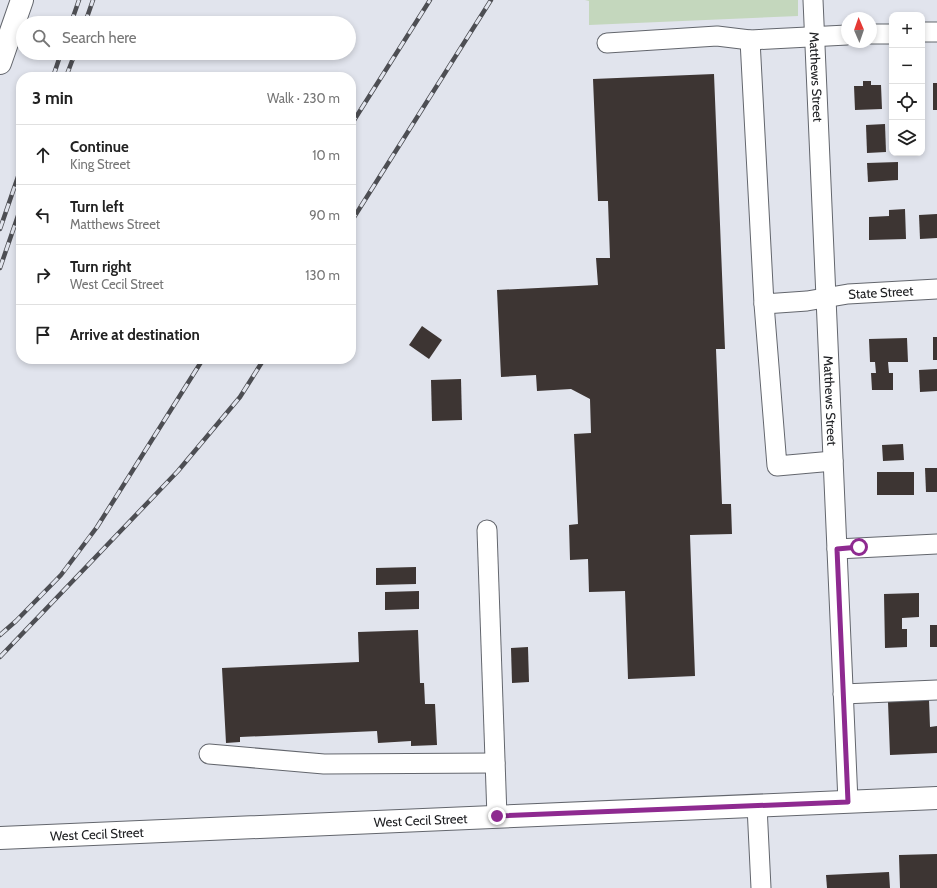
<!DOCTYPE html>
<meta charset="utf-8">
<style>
body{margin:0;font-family:Cabin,sans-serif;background:#f6f6f6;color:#222}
.controls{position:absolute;right:12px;top:12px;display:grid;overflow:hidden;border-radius:8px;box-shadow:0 2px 6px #0003}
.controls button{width:36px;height:36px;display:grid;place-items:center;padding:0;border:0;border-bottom:1px solid #e0e0e0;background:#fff;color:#222;font:20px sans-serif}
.compass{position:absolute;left:841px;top:12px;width:36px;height:36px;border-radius:50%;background:#fff;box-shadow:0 2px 6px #0003;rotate:358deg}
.stop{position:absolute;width:12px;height:12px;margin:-9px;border:3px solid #8e2a90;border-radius:50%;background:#fff}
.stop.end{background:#8e2a90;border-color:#fff;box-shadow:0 1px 4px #0008}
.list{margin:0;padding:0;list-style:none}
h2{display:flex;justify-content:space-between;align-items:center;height:52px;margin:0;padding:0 16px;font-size:17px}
h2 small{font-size:13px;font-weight:400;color:#767676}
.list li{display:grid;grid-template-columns:26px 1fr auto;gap:12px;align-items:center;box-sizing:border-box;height:60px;padding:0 16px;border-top:1px solid #e0e0e0}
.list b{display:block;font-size:15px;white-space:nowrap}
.list p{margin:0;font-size:13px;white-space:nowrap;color:#767676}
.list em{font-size:13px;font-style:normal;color:#767676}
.icon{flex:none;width:22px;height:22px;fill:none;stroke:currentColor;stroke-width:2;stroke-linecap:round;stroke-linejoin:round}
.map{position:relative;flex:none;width:937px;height:888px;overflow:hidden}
.search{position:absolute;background:#fff;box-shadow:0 2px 6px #0003;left:16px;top:16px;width:340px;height:44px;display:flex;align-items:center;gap:10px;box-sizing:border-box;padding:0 14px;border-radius:22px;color:#767676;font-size:15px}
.panel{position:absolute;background:#fff;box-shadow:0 2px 6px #0003;left:16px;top:72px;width:340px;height:292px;border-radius:16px}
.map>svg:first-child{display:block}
</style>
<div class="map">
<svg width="937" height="888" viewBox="0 0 937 888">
<rect width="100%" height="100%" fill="#e1e4ed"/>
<polygon fill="#c4d7bd" points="585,0 798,0 798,16 589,25 589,1"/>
<g fill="#3d3533">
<polygon points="714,74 725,349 716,349 722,504 731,504 732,534 690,535 695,676 628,679 625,591 589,592 588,559 570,560 569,525 578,524 574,434 591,433 590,399 571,389 537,391 536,375 501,377 497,290 598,285 596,258 610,258 608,201 598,201 593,79"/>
<polygon points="863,81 871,81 871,85 881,85 882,109 855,110 854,86 863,86"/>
<rect x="933" y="83" width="4" height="27"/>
<rect x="889" y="119" width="3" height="19"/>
<polygon points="885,124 886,152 867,153 866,125"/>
<polygon points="898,162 898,180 868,182 867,163"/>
<polygon points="905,209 906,239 869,240 869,217 889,216 889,210"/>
<polygon points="937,214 937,238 920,239 919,215"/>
<polygon points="422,326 442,340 429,359 409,345"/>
<rect x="933" y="337" width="4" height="23"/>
<polygon points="907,338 908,362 888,362 889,373 893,373 893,390 872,390 871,373 876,373 875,362 870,362 869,339"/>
<polygon points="937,369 937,391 920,392 919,370"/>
<polygon points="461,379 462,420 432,421 431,380"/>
<polygon points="903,444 904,460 883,461 882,445"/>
<polygon points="925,468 937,468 937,492 926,492"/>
<rect x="877" y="472" width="37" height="23"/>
<polygon points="416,567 416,584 376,585 376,568"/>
<polygon points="419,591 419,609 385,610 385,592"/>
<polygon points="919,593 919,617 902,618 902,629 907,629 907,647 885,648 884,594"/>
<rect x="930" y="625" width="7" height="22"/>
<polygon points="418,630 420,683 424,683 425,704 435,704 437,745 411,746 411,741 378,743 377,731 240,737 240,742 226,743 222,668 359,662 358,632"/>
<polygon points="528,647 529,682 512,683 511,648"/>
<polygon points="929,700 930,727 937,726 937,753 890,755 888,702"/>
<polygon points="937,854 937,888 900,888 899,855"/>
<polygon points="889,872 890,888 827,888 826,875"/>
</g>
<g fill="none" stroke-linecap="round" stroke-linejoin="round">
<g stroke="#63666d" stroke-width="21">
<g id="minor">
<path id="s1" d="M813,0L848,802"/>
<polyline points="922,32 937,32"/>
<polyline points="871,34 892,34"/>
<path id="s2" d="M750,40L764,304L807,301L848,294L937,289"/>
<polyline points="607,43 717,36 750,40 847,35"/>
<polyline points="764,304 777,466 833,461"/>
<polyline points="487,530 497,817"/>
<polyline points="837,549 937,544"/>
<polyline points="843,694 937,690"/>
<polyline points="209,754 324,764 495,763"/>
<polyline points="757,806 761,888"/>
</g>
</g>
<g stroke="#63666d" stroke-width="24">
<g id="major">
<polyline points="0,63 22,0"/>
<path id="s3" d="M0,838L937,798"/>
</g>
</g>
<use href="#minor" stroke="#fff" stroke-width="19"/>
<use href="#major" stroke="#fff" stroke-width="22"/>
<g stroke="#4d4e53" stroke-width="4.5">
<g id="rail">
<polyline points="71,23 79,0"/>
<polyline points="85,23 93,0"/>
<polyline points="53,77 61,53"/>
<polyline points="66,77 75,53"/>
<polyline points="351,125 430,0"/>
<polyline points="351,222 491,0"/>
<polyline points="0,229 21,168"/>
<polyline points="0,268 21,207"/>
<polyline points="0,635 16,621 61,575 97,527 203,359"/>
<polyline points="0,657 178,471 240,397 264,359"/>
</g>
</g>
<use href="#rail" stroke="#e1e4ed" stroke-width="3" stroke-dasharray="9" stroke-linecap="butt"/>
</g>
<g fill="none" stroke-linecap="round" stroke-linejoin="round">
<polyline stroke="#8e2a90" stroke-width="5" points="497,816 848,802 837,549 859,547"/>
</g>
<g text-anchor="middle" stroke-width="4" stroke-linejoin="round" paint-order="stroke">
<g font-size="13" fill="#202124" stroke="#e1e4ed">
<text dy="5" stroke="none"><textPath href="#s1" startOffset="77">Matthews Street</textPath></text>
<text dy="5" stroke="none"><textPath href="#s2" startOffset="382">State Street</textPath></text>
<text dy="5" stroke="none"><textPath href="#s1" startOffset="401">Matthews Street</textPath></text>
<text dy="5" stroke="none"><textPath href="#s3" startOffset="421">West Cecil Street</textPath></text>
<text dy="5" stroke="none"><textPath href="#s3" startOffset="97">West Cecil Street</textPath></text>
</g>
</g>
</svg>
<div class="controls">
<button>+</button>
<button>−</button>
<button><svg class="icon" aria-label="locate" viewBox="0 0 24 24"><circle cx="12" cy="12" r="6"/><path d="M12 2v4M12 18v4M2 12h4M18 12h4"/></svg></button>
<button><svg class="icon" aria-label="layers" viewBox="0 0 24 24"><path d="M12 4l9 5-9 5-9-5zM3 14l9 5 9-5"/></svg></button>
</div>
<svg class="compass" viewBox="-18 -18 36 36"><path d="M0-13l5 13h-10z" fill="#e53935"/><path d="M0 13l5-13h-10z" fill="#767676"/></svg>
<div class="stop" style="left:859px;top:547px"></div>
<div class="stop end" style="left:497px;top:816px"></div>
<div class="search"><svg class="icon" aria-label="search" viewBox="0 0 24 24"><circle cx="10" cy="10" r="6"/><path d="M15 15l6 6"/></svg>Search here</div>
<section class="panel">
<h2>3 min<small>Walk · 230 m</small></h2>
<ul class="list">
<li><svg class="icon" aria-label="ahead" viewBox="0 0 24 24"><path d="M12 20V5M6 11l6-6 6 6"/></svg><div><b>Continue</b><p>King Street</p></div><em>10 m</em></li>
<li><svg class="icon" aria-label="left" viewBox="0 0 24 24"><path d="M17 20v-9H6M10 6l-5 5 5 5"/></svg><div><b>Turn left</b><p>Matthews Street</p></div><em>90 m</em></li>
<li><svg class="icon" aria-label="right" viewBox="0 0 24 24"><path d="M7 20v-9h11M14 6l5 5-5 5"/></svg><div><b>Turn right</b><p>West Cecil Street</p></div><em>130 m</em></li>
<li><svg class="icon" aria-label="arrive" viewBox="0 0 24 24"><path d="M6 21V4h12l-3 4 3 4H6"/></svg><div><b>Arrive at destination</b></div></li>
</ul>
</section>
</div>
